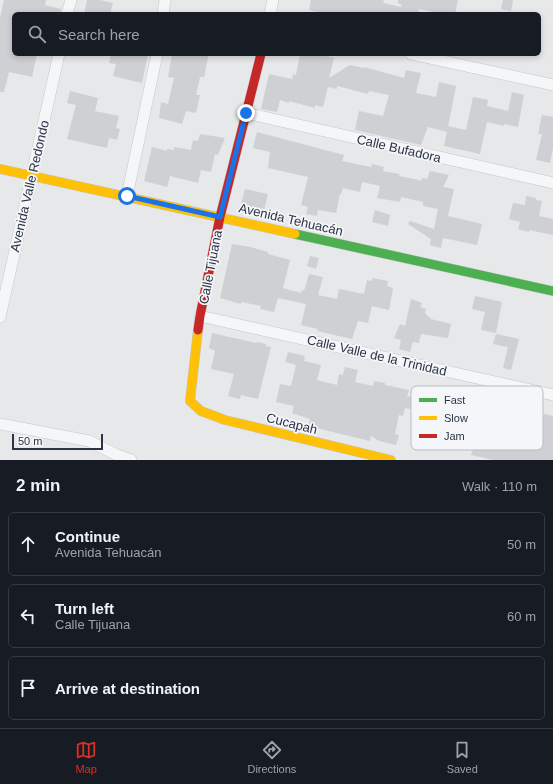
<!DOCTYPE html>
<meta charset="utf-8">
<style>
body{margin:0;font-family:Helvetica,sans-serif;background:#20242c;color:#f1f3f6}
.scale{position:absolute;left:12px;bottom:10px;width:91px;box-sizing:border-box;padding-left:4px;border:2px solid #2b3445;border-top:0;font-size:11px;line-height:14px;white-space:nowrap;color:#2b3445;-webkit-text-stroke:3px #f4f6f9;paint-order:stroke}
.stop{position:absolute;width:12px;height:12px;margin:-9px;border:3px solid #1a73e8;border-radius:50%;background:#fff}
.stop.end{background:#1a73e8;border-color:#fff;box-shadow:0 1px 4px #0008}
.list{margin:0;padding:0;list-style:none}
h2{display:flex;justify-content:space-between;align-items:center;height:52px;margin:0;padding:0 16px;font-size:17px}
h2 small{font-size:13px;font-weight:400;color:#9ea1a6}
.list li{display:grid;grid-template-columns:26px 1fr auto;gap:12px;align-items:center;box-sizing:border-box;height:64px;margin:0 8px 8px;padding:0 8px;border:1px solid #363941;border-radius:6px}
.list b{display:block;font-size:15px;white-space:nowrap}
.list p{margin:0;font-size:13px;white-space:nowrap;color:#9ea1a6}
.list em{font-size:13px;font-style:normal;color:#9ea1a6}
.icon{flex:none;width:22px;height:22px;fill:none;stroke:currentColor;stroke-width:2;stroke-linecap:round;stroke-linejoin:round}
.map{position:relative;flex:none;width:553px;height:460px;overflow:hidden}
.search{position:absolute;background:#171b24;box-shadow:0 2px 6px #0003;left:12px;right:12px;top:12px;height:44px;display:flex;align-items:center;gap:10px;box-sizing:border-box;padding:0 14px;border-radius:6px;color:#9ea1a6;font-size:15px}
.sheet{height:268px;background:#171b24}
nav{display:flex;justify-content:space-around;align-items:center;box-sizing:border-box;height:56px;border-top:1px solid #363941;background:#171b24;font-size:11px;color:#9ea1a6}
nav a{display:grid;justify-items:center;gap:2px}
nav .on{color:#d93025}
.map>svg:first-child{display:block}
</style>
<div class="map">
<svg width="553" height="460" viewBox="0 0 553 460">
<rect width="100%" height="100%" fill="#e6e8ea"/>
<g fill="#ced0d3">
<polygon points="4,0 46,0 45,5 61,9 60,14 14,14 14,44 12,54 37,54 32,77 9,72 4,92 0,92 0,18"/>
<polygon points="87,0 100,0 113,3 110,14 84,14"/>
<polygon points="311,0 384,0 383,3 401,7 402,5 398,3 398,0 458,0 455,14 442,14 419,9 418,14 325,14 309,10"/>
<polygon points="503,0 513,0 511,11 501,9"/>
<polygon points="111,54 148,54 142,83 113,76 116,64 109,63"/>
<polygon points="172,54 209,54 204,77 200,77 196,95 200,95 196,113 186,111 182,124 159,118 161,102 168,104 174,78 168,77"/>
<polygon points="300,54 319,54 334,58 329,78 350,65 364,68 364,67 404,78 406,70 421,73 416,93 436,97 439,82 456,86 447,132 428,127 421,145 355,130 359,111 383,116 389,95 369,91 368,94 337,86 337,89 328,87 323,107 315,105 315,108 289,101 289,103 280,100 277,112 261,109 269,74 292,79 293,74 296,75"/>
<polygon points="70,91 98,98 95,111 119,116 116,128 120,129 117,140 109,138 107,148 67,139 76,105 67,103"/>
<polygon points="512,92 524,95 518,127 504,124 504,126 487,122 480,154 444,146 448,126 466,130 473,97 488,100 487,106 508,111"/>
<polygon points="542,115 553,117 553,148 550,163 536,160 542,134 538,134"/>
<polygon points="257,132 344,155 342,161 366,166 371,167 372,164 384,167 383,171 400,174 399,176 419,180 421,181 422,178 427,179 430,171 449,175 443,187 454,189 448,216 482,224 477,245 443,238 441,248 430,245 431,239 408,224 410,221 434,229 438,209 423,206 423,202 401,197 400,202 377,198 380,186 362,182 360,192 343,188 341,194 340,194 336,213 318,210 317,216 306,214 308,207 301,205 308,177 268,168 270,152 253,148"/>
<polygon points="200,134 225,138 218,155 215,154 211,172 201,170 198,183 170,176 167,187 144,181 152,147 167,151 167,149 174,150 174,147 191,150 193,140 198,141"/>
<polygon points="245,189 268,194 264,210 241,204"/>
<polygon points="526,196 536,198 536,200 542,201 539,216 553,219 553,235 529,230 529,232 518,229 520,222 509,219 513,203 525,205"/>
<polygon points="375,210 390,215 388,226 372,222"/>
<polygon points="232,244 250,247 268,252 268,254 290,260 283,288 301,293 302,290 304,291 309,274 323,277 318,295 337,299 339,289 364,294 367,280 372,281 372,278 388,281 387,286 393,288 389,310 372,306 368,323 358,321 352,339 317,331 318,329 301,325 306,304 278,298 274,312 260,309 261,306 242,302 241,304 220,298"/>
<polygon points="310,256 319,258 316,269 307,266"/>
<polygon points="475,296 502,302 496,333 481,330 485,312 472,309"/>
<polygon points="411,299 422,303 420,307 426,309 425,313 431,319 451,324 448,338 421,334 419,343 413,342 410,352 399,349 401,340 394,338 400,324 405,326"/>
<polygon points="212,333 256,343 257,342 266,344 266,346 271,347 258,399 241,395 240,399 228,396 234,374 211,369 215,351 209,348"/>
<polygon points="496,334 519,339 511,370 503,368 508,347 493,344"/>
<polygon points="288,352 305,356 304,361 321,365 317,380 337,385 339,374 343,375 345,367 358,370 355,382 373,386 374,381 385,383 385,385 409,390 407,396 414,398 434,401 435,398 464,403 465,401 480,404 476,422 495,426 500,404 514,407 514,409 544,415 544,414 553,416 553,460 493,460 471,455 473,448 464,447 466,440 454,437 457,424 431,418 432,412 411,408 410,409 405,408 403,416 399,415 395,434 399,435 396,445 379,441 371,436 370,441 308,426 310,419 292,413 294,406 276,402 280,384 291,386 296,365 285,362"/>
</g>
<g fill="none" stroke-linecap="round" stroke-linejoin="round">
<g stroke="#c4c6c8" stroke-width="12">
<g id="street">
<polyline points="67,14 71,0"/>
<polyline points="163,14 165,0"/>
<polyline points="270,14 273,0"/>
<polyline points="411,54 553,85"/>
<polyline points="246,113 553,183"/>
<polyline points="127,196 157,54"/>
<polyline points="200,316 553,395"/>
<polyline points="0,317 59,54"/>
<polyline points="0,424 89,441 117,455 131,460"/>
</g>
</g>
<g stroke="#c4c6c8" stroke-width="10">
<polyline id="fast" points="295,234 553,291"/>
</g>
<g stroke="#c4c6c8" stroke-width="10">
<g id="slow">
<polyline points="0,169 295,234"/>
<polyline points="198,330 190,401 201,411 225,420 391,460"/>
</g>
</g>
<g stroke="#c4c6c8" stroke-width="10">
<polyline id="jam" points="198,330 200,316 220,217 261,54"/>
</g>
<use href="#street" stroke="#f5f6f7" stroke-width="11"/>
<use href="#fast" stroke="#4caf50" stroke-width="9"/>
<use href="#slow" stroke="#ffc107" stroke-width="9"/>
<use href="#jam" stroke="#c62828" stroke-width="9"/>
</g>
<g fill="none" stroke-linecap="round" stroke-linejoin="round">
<polyline stroke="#1a73e8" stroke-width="5" points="127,196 220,217 246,113"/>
</g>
<g text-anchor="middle" stroke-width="3.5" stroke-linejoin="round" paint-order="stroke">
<g font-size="13" fill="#2b3445" stroke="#f4f6f9">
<text transform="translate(399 148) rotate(13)" y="5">Calle Bufadora</text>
<text transform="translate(29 186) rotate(-77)" y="5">Avenida Valle Redondo</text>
<text transform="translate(291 219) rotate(13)" y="5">Avenida Tehuacán</text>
<text transform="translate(210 267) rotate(-79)" y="5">Calle Tijuana</text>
<text transform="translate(377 355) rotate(13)" y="5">Calle Valle de la Trinidad</text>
<text transform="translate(292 423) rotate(14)" y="5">Cucapah</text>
</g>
</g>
<rect x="411" y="386" width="132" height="64" rx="6" fill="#f4f6f9" stroke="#b8bcc3" stroke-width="1"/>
<rect x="419" y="398" width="18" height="4" fill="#4caf50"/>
<rect x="419" y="416" width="18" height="4" fill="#ffc107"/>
<rect x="419" y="434" width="18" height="4" fill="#c62828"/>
<g font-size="11" fill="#2b3445">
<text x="444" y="404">Fast</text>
<text x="444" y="422">Slow</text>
<text x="444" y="440">Jam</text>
</g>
</svg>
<div class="scale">50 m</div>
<div class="stop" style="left:127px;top:196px"></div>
<div class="stop end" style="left:246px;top:113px"></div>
<div class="search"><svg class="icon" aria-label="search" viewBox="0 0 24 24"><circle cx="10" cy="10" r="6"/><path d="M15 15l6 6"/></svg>Search here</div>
</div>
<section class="sheet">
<h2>2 min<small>Walk · 110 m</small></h2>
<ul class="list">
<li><svg class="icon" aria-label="ahead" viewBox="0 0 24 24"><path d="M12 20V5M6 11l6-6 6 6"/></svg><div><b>Continue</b><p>Avenida Tehuacán</p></div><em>50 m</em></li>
<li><svg class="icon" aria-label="left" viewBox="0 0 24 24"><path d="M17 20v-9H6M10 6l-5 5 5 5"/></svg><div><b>Turn left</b><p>Calle Tijuana</p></div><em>60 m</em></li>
<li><svg class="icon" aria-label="arrive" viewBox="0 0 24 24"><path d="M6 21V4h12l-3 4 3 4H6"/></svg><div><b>Arrive at destination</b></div></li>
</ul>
</section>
<nav>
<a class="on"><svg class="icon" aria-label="map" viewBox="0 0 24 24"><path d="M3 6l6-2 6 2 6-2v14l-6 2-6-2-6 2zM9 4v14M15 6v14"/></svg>Map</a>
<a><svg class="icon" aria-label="directions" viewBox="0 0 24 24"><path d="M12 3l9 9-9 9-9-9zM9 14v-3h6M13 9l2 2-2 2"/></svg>Directions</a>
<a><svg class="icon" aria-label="saved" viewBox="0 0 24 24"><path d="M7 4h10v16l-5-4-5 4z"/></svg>Saved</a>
</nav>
